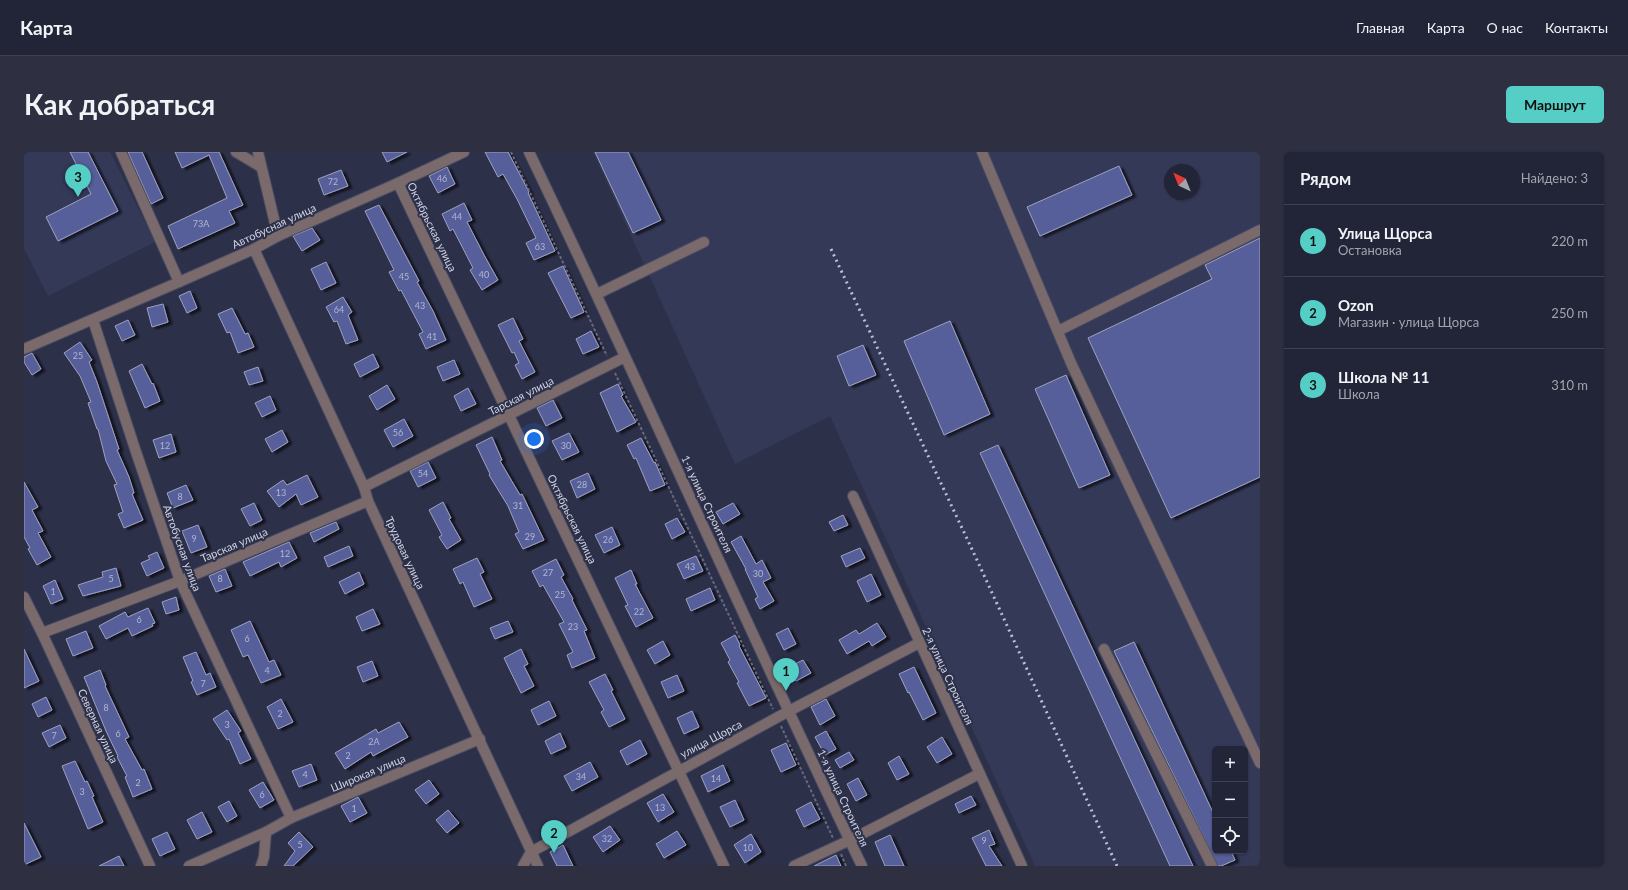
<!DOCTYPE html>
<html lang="ru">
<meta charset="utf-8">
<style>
body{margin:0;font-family:Lato,sans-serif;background:#2e3042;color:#f1f3f6}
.controls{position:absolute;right:12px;bottom:12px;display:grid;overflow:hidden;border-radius:6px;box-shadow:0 1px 3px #0004}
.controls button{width:36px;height:36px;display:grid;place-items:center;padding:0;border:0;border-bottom:1px solid #3f4152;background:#222437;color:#f1f3f6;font:20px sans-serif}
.compass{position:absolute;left:1140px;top:12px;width:36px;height:36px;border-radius:50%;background:#222437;box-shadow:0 1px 3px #0004;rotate:317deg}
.you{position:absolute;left:510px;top:287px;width:14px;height:14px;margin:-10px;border:3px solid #fff;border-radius:50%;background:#1a73e8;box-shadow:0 0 0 6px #1a73e833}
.badge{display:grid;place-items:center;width:26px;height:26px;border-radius:50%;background:#55cec6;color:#111;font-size:13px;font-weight:700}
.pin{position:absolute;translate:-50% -33px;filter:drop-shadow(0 1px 2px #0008)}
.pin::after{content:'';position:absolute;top:21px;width:14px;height:12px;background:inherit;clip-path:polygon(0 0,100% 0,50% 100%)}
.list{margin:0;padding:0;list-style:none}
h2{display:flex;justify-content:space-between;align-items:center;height:52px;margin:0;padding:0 16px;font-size:17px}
h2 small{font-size:13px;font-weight:400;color:#a2a4ad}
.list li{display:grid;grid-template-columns:26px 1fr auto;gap:12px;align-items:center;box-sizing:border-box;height:72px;padding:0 16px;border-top:1px solid #3f4152}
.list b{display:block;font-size:15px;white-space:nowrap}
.list p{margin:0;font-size:13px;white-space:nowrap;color:#a2a4ad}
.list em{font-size:13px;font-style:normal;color:#a2a4ad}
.icon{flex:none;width:22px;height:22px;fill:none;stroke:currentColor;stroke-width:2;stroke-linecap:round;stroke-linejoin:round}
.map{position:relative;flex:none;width:1236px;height:714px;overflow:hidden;border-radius:6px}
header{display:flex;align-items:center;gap:24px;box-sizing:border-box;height:56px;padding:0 20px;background:#222437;border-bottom:1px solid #3f4152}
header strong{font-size:19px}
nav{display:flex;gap:22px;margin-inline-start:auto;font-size:14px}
.intro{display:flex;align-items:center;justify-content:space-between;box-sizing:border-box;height:96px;padding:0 24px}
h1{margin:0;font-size:28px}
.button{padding:10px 18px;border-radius:6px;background:#55cec6;color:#111;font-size:14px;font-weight:700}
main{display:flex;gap:24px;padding:0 24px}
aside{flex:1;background:#222437;border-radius:6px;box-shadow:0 1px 3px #0004}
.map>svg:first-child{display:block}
</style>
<header>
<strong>Карта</strong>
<nav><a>Главная</a><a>Карта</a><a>О нас</a><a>Контакты</a></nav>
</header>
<div class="intro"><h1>Как добраться</h1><a class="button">Маршрут</a></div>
<main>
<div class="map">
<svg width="1236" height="714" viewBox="0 0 1236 714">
<defs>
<filter id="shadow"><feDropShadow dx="4" dy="2" stdDeviation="1" flood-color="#0009"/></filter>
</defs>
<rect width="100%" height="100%" fill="#2d3049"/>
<g fill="#353958" fill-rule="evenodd">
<polygon points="0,0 86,0 131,90 24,144 0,96"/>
<path d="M569,0H1236V714H1011L806,264L711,312ZM1146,18H1170V42H1146ZM1191,597H1221V699H1191Z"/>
</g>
<g fill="#565e9a" stroke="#9da2c1" filter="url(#shadow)">
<polygon points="46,0 64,0 94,59 34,89 22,65 67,42"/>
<polygon points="104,0 118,0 139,46 127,52"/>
<polygon points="151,0 195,0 219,53 205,59 211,71 154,97 144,74 203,46 185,3 158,16"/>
<polygon points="358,0 383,0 363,10"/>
<polygon points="461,0 484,0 505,40 504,41 531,99 510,108 502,91 512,86 493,47 479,22 474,25"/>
<polygon points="571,0 604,0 637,68 609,81"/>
<polygon points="1095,14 1108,43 1016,84 1003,55"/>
<polygon points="423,15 431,32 414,41 405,24"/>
<polygon points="317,18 324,34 300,43 294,27"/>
<polygon points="440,51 448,68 443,70 460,103 474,128 458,138 446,118 449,116 429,77 426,79 418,62"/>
<polygon points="355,53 395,129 393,130 409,159 422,188 402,197 395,182 399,180 377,138 375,139 365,120 370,118 341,59"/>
<polygon points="288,76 296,88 278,99 269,84"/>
<polygon points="1236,86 1236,325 1147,366 1064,186 1188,127 1181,113"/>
<polygon points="302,110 312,131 297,138 287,117"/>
<polygon points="539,114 560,160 547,166 524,121"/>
<polygon points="166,139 173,156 163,161 155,144"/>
<polygon points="319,145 328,160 324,163 334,188 322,192 313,169 310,170 302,155"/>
<polygon points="139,152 144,170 128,175 123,156"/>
<polygon points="208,156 221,182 224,181 230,195 214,201 206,180 203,181 194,162"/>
<polygon points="489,166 499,187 495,189 511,220 498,227 491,213 495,211 490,200 488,201 474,173"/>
<polygon points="104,168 111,183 98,189 91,174"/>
<polygon points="926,169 966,262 920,283 880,189"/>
<polygon points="567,179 575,195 559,202 552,187"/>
<polygon points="56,190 68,208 65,210 73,230 89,279 95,297 93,298 105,325 110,341 108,342 119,368 100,376 94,362 99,360 90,333 93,332 82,309 74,277 73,277 64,251 67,250 56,224 40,201"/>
<polygon points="839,193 852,223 825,234 813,204"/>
<polygon points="8,201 17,217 8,223 0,210 0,205"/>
<polygon points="349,202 355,215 336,225 330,212"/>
<polygon points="430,208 436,222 419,229 413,215"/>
<polygon points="118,212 128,232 129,231 136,249 121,256 105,219"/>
<polygon points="234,215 239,229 225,233 220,220"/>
<polygon points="1042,223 1086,323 1055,336 1011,237"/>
<polygon points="594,232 599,243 597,244 612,270 593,280 576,241"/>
<polygon points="363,233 371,247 353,258 345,244"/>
<polygon points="444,236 452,252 437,259 430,244"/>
<polygon points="246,244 252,258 238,265 231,251"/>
<polygon points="529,248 538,266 522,274 513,256"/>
<polygon points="380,267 389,284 369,295 360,278"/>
<polygon points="258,278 264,290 248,300 241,287"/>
<polygon points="545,281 555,300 538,308 528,289"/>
<polygon points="147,282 152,300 135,306 129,288"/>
<polygon points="468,285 478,308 476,309 496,343 498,342 520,388 499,397 491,382 495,380 484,354 465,323 466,322 452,293"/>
<polygon points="617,286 630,311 631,310 641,333 626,339 612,306 610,307 603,293"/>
<polygon points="974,293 1169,714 1146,714 956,301"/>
<polygon points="404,310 412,326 394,335 386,319"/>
<polygon points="564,321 571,337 553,346 546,329"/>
<polygon points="283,323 294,345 277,353 272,342 255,355 243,339 259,328 263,333"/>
<polygon points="0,330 14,355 8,358 19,379 14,381 27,405 13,413 4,397 6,396 0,385"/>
<polygon points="162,333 169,348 149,356 143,341"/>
<polygon points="419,350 427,366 425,367 437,388 423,397 415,385 418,383 405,358"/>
<polygon points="230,351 238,368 226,374 217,357"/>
<polygon points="709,351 716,362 699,372 692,360"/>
<polygon points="819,363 824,373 810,379 805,370"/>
<polygon points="653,366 661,380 648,387 641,372"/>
<polygon points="312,370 315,377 290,390 286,381"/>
<polygon points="174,373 183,395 167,401 158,379"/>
<polygon points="588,375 596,393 580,401 571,383"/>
<polygon points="717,384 732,412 738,408 747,426 739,430 750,449 736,457 731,447 734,445 721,417 722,417 707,390"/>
<polygon points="265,390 273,406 257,415 255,410 226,424 219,410"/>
<polygon points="325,394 329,404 304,415 300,405"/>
<polygon points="836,396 841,406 822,415 817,404"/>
<polygon points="133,400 140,416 123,424 117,411 126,407 124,404"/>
<polygon points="672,404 679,419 660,427 653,412"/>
<polygon points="453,406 460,420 456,422 468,447 450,455 439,430 436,432 429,417"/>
<polygon points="532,407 540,423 537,425 549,447 548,448 563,478 560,479 571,506 548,516 543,503 549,500 535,472 540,470 519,433 516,435 508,419"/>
<polygon points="92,416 97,434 59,444 54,433 79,425 78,420"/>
<polygon points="201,417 208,434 192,440 185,424"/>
<polygon points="607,418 613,432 611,432 629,466 612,475 601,454 604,453 591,426"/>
<polygon points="335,420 340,432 321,442 315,430"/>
<polygon points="847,422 857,443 843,450 833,429"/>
<polygon points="31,428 39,447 27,452 19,434"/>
<polygon points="686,436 691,448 667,459 662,447"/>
<polygon points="152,445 155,458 142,462 138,450"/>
<polygon points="124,456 131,471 128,472 129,474 108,484 104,476 82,487 75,474 101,460 104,465"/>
<polygon points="349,457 356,472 338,479 332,465"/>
<polygon points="226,469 245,510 250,508 257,523 237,531 224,503 219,505 207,478"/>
<polygon points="484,469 489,480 471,487 466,476"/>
<polygon points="853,471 862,485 848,494 845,489 823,502 815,488 832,478 835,482"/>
<polygon points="764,476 772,492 760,498 752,482"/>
<polygon points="62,479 69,496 49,504 42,487"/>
<polygon points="711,483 716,493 715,494 742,546 725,554 713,531 715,530 704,510 706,508 697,491"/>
<polygon points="639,489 646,503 631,512 623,498"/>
<polygon points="1110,490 1191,665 1191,699 1207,699 1211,708 1197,714 1194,714 1115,552 1090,499"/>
<polygon points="0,497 15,529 0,536"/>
<polygon points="497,497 504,512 500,514 510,534 497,541 480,506"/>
<polygon points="172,500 182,523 186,521 192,535 173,543 167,530 169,529 159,505"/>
<polygon points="779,508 787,521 772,529 765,515"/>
<polygon points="348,509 354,524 339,530 333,515"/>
<polygon points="890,515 912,561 899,568 885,540 884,541 875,522"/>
<polygon points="76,518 82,533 81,534 105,585 101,587 118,618 120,617 128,637 109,645 101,625 103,624 93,605 94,604 82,579 60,525"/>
<polygon points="581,522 589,538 587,539 601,567 585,575 577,560 580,558 565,530"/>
<polygon points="653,523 660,539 644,546 637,530"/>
<polygon points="22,545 28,558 14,565 8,552"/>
<polygon points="257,547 269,570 254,577 243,555"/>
<polygon points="802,547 811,564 796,573 787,555"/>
<polygon points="525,549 532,564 514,573 507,558"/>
<polygon points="203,558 217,579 214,581 227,607 216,612 205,587 203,588 189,567"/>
<polygon points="668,559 675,575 660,582 653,566"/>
<polygon points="375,570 384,585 349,604 347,600 321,617 311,601 352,577 354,581"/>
<polygon points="36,573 42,586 25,595 18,581"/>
<polygon points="802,579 812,597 801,603 791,585"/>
<polygon points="536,581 542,595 527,602 521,589"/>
<polygon points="918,585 928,602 913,611 903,595"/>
<polygon points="616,588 623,602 603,613 596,599"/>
<polygon points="762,591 772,613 757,620 747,598"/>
<polygon points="825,600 830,608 816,616 811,608"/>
<polygon points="875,604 885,622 873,628 864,611"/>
<polygon points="51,609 61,630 63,629 70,644 68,645 79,670 64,677 38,614"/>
<polygon points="566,610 574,625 548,639 540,624"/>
<polygon points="287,612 293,628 275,635 268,619"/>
<polygon points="699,613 706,629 684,640 677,624"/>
<polygon points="834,626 843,643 832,649 823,632"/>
<polygon points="405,628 415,642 402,652 391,638"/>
<polygon points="239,630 250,648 236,656 225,638"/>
<polygon points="639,642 650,660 634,670 623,651"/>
<polygon points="947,644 952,653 935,661 931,652"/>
<polygon points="334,645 343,661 326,670 317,654"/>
<polygon points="711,648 720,668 706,675 696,655"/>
<polygon points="205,649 213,664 203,670 194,655"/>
<polygon points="787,650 796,667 780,675 772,658"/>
<polygon points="424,658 435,671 423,681 412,668"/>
<polygon points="178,660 188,680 173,687 163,668"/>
<polygon points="0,671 17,705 0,713"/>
<polygon points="586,674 596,688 579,700 569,685"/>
<polygon points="965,678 971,692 965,694 978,714 962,714 948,686"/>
<polygon points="653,679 662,693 640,706 632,692"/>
<polygon points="143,680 151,697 136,704 128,687"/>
<polygon points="275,680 289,695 269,714 260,714 271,699 264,691"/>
<polygon points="727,682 737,700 721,711 710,693"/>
<polygon points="866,683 880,714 861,714 851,690"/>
<polygon points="539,693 549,714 533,714 526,700"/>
<polygon points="812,703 817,714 790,714"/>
<polygon points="95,704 100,714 75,714"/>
</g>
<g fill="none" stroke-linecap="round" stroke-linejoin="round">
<g stroke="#4a4d65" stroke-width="12">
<g id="minor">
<polyline points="97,0 155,130"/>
<polyline points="212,0 237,15"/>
<polyline points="234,0 254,84"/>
<path d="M505,0C619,237 724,478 838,714"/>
<polyline points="958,0 1047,211 1236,611"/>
<polyline points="374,31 700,714"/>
<polyline points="230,97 340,335 344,349 514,714"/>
<polyline points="573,142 680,90"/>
<polyline points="69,168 111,297 156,429 267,666"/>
<polyline points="1034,179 1236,78"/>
<polyline points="0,197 155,130 230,97 254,84 374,31 440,0"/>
<polyline points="340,335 601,205"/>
<polyline points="829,344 998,714"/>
<polyline points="0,445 18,481 126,714"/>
<polyline points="18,481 156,429 344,349"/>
<polyline points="1080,497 1188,714"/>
<polyline points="165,714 242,680 267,666 456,587"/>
<polyline points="237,714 240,705 242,680"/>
<polyline points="499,714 507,700 765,559 895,491"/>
<polyline points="770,714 826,688 955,622"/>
</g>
</g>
<g stroke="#65687e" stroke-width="2" stroke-dasharray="3 2" stroke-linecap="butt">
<polyline points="487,0 583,204"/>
<polyline points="591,221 749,557"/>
<polyline points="757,574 809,686"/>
<polyline points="817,702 822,714"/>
</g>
<use href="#minor" stroke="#7a6a6b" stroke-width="10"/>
<polyline stroke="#bbbecf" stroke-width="3" stroke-dasharray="2 4" stroke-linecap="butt" points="807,97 953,408 1093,714"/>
</g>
<g text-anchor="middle" stroke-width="4" stroke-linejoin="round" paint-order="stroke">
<g font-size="9" fill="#b2b6d1">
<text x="418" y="30">46</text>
<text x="309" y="33">72</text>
<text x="433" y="68">44</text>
<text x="177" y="75">73А</text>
<text x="516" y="98">63</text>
<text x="460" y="126">40</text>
<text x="380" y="128">45</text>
<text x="396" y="157">43</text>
<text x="315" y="161">64</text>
<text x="408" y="188">41</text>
<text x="54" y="207">25</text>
<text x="374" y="284">56</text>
<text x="141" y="297">12</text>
<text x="542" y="297">30</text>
<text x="399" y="325">54</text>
<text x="558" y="336">28</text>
<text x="257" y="344">13</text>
<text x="156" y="348">8</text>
<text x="494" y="357">31</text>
<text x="506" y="388">29</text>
<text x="170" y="390">9</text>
<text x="584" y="391">26</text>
<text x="261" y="405">12</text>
<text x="666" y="418">43</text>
<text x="524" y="424">27</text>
<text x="734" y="425">30</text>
<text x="87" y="430">5</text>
<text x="196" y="430">8</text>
<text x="29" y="443">1</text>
<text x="536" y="446">25</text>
<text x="615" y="463">22</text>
<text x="115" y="471">6</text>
<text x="549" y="478">23</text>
<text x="223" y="490">6</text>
<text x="243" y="522">4</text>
<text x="179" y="535">7</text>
<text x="82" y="559">8</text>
<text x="256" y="565">2</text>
<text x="203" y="576">3</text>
<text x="94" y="585">6</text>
<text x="30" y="587">7</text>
<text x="350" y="593">2А</text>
<text x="324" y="607">2</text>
<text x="281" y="626">4</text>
<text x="557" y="628">34</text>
<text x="692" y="630">14</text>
<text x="114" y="634">2</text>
<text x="58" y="643">3</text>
<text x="238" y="646">6</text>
<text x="636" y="659">13</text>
<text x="330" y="660">1</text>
<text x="583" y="690">32</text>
<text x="960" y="692">9</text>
<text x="276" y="696">5</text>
<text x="724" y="699">10</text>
</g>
<g font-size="11" fill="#d0d3e3" stroke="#2d3049">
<text transform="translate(250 74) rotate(-25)" y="4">Автобусная улица</text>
<text transform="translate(408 75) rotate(64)" y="4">Октябрьская улица</text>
<text transform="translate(497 244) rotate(-27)" y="4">Тарская улица</text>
<text transform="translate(683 352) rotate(65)" y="4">1-я улица Строителя</text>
<text transform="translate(548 367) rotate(64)" y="4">Октябрьская улица</text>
<text transform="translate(210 393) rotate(-23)" y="4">Тарская улица</text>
<text transform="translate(158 396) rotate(70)" y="4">Автобусная улица</text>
<text transform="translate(381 401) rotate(65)" y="4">Трудовая улица</text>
<text transform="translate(924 524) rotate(65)" y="4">2-я улица Строителя</text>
<text transform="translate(74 574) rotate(65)" y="4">Северная улица</text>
<text transform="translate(687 587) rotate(-28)" y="4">улица Щорса</text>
<text transform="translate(344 621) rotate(-23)" y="4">Широкая улица</text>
<text transform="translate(819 646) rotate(65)" y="4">1-я улица Строителя</text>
</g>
</g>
</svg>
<div class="controls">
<button>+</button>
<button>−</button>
<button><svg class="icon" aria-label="locate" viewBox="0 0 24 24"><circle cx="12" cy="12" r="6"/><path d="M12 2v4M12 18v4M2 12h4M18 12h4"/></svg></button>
</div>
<svg class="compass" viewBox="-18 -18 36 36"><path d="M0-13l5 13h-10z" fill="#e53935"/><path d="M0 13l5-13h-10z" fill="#a2a4ad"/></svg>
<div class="you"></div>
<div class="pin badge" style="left:762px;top:539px">1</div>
<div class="pin badge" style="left:530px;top:701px">2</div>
<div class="pin badge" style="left:54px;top:45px">3</div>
</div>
<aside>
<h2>Рядом<small>Найдено: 3</small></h2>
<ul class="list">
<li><span class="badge">1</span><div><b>Улица Щорса</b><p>Остановка</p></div><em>220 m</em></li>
<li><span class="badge">2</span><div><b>Ozon</b><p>Магазин · улица Щорса</p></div><em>250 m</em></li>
<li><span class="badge">3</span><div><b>Школа № 11</b><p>Школа</p></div><em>310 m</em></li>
</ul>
</aside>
</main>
